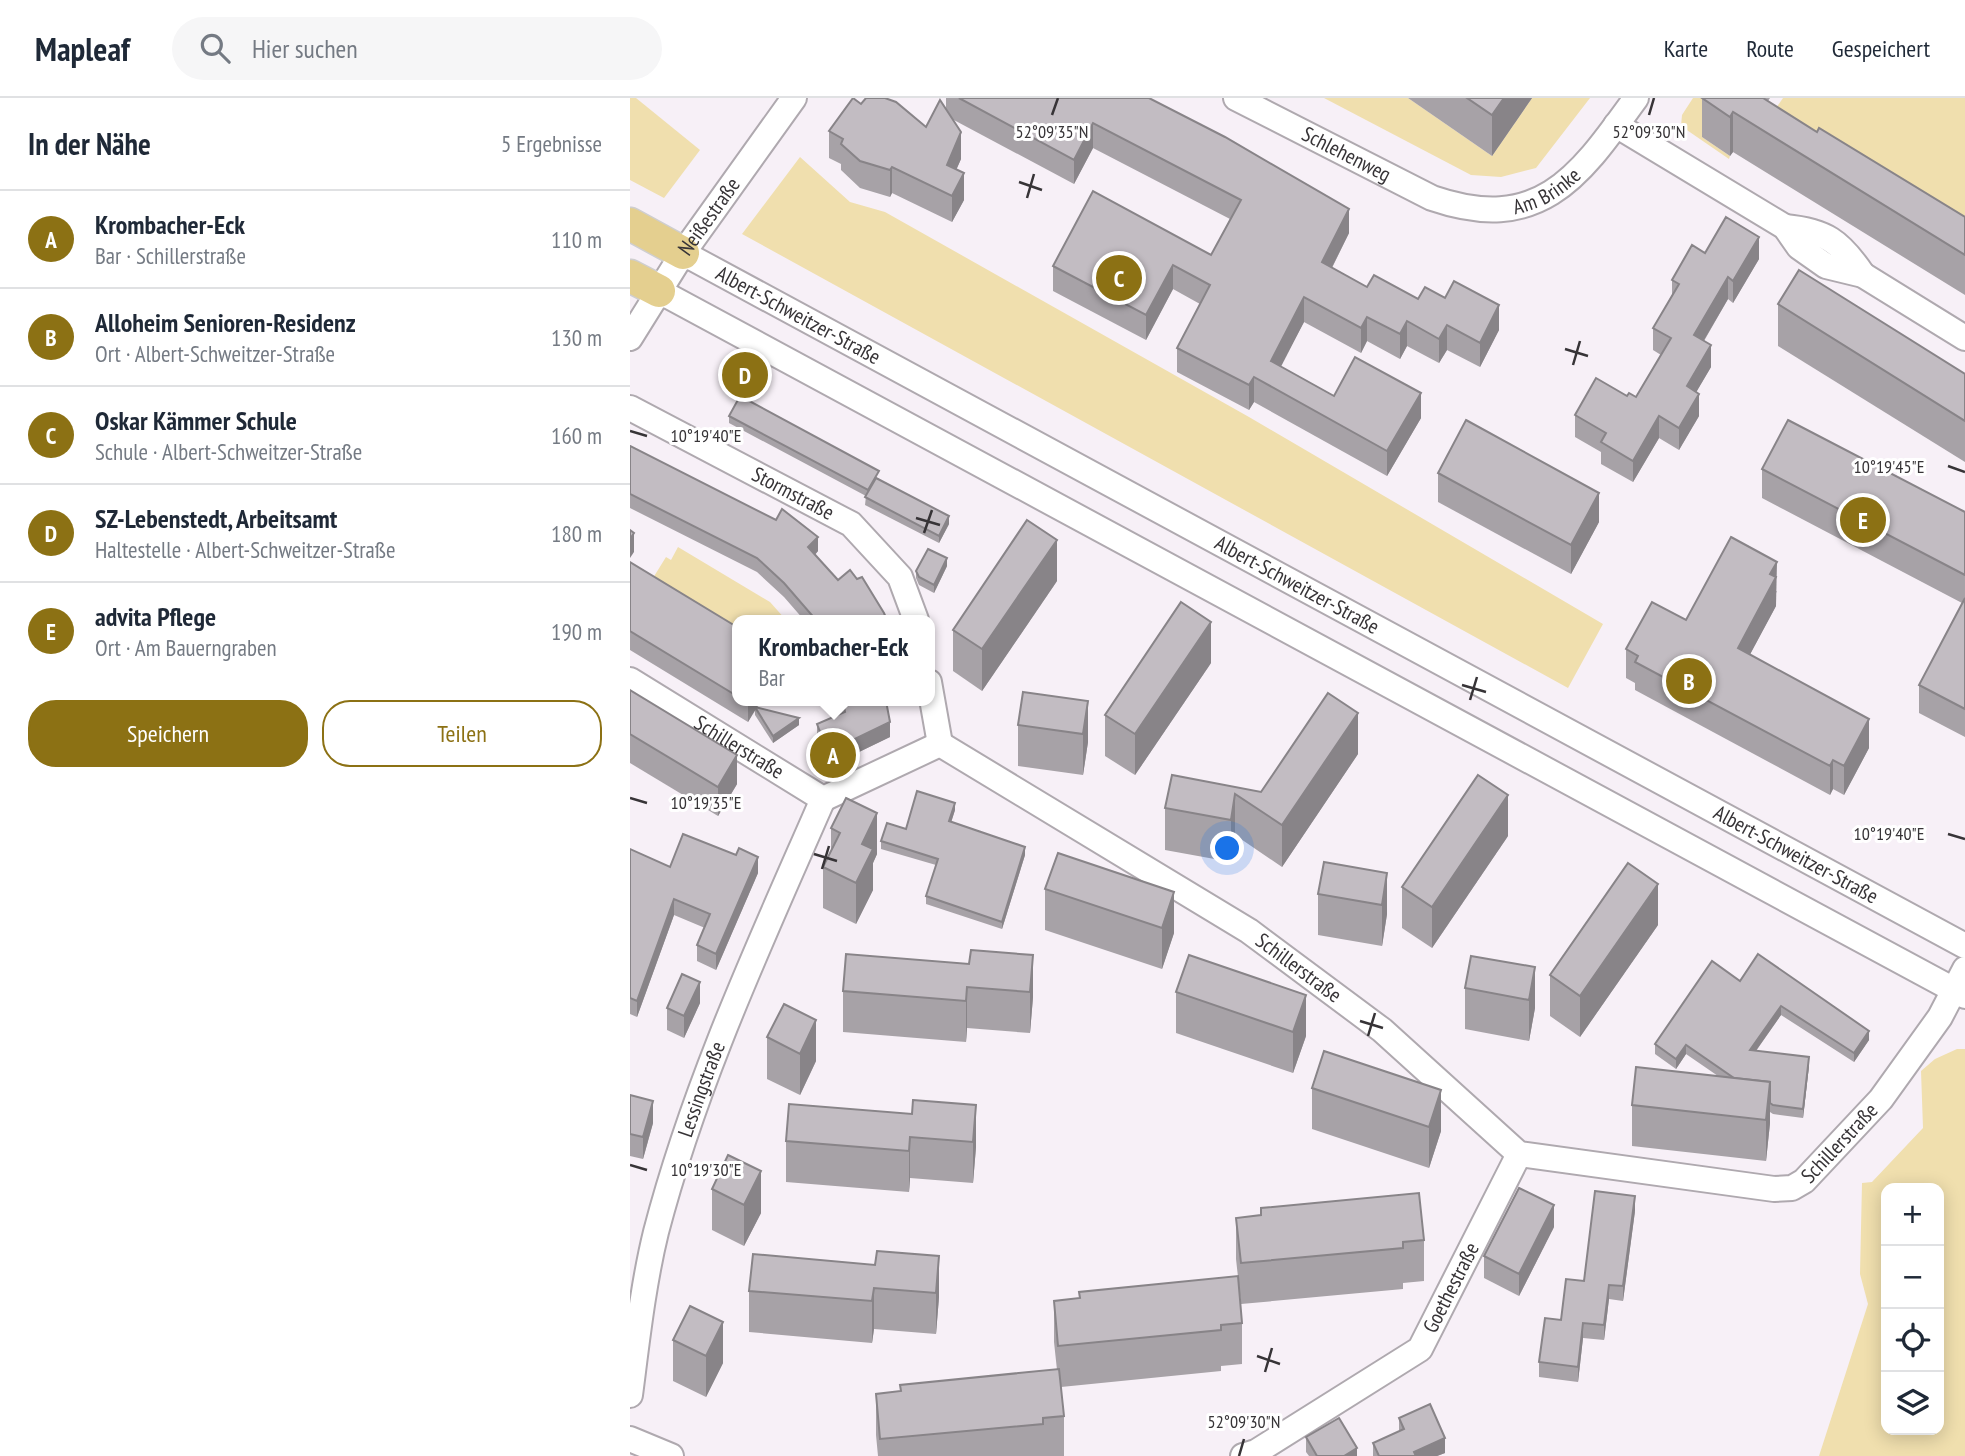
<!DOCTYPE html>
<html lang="de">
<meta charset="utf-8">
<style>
body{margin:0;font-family:"PT Sans Narrow",sans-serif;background:#f6f6f7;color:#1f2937}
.controls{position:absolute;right:21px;bottom:21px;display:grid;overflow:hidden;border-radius:14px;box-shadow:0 4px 18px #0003}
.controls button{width:63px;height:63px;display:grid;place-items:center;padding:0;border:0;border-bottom:2px solid #e0e1e3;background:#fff;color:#1f2937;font:35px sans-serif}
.you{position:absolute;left:598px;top:751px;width:24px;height:24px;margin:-18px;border:5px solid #fff;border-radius:50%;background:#1a73e8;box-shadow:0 0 0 10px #1a73e833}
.badge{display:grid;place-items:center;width:46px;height:46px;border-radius:50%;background:#8c7114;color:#fff;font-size:23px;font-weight:700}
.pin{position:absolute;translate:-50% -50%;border:4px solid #fff;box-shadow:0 2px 7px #0006}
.popup{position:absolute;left:102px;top:517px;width:203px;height:91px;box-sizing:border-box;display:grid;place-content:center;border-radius:14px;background:#fff;filter:drop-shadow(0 2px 5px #0005);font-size:23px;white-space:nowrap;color:#747a83}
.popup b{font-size:26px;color:#1f2937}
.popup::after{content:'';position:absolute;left:50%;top:100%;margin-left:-14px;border:14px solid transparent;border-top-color:#fff}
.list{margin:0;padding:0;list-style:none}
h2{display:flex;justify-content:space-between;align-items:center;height:91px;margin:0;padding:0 28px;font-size:30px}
h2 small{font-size:23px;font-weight:400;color:#747a83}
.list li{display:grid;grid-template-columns:46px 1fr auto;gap:21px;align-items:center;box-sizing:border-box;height:98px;padding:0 28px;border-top:2px solid #e0e1e3}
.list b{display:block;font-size:26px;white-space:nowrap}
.list p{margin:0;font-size:23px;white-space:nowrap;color:#747a83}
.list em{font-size:23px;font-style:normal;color:#747a83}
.actions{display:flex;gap:14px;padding:21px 28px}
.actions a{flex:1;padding:16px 0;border:2px solid #8c7114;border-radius:28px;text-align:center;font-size:24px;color:#8c7114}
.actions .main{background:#8c7114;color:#fff}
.icon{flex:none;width:38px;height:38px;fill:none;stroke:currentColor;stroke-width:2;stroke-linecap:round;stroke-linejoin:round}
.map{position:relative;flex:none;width:1335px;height:1358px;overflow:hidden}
header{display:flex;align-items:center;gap:42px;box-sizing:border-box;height:98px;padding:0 35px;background:#fff;border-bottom:2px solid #e0e1e3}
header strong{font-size:33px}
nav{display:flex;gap:38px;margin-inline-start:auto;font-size:24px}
.search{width:490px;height:63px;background:#f6f6f7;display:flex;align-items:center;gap:18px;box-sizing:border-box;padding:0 24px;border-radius:38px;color:#747a83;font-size:26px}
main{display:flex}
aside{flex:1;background:#fff}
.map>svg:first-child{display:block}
</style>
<header>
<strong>Mapleaf</strong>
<div class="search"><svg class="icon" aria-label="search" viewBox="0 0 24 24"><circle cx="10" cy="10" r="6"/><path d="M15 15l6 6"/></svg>Hier suchen</div>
<nav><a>Karte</a><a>Route</a><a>Gespeichert</a></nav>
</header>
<main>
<aside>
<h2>In der Nähe<small>5 Ergebnisse</small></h2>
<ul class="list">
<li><span class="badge">A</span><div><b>Krombacher-Eck</b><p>Bar · Schillerstraße</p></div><em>110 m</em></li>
<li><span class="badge">B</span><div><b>Alloheim Senioren-Residenz</b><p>Ort · Albert-Schweitzer-Straße</p></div><em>130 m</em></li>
<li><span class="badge">C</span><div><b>Oskar Kämmer Schule</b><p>Schule · Albert-Schweitzer-Straße</p></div><em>160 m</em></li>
<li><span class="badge">D</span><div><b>SZ-Lebenstedt, Arbeitsamt</b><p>Haltestelle · Albert-Schweitzer-Straße</p></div><em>180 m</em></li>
<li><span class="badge">E</span><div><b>advita Pflege</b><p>Ort · Am Bauerngraben</p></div><em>190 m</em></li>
</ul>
<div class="actions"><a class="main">Speichern</a><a>Teilen</a></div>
</aside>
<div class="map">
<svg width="1335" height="1358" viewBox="0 0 1335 1358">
<rect width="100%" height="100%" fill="#f7f0f7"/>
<g fill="#f0dfae" fill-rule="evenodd">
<polygon points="0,0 6,0 70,52 34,100 0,82"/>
<polygon points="694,0 778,0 862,58 902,0 960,0 906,70 871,79 841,77"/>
<polygon points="1063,0 1098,0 1072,39 1100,58 1099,61 1051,28 1052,17"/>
<polygon points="1153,0 1335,0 1335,147 1128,36"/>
<polygon points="170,59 220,104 255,114 619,319 973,526 938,590 112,136"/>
<polygon points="48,449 140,504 156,522 107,522 107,537 23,480 36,459 41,462"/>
<path d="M1327,951H1335V1358H1189L1238,1206L1230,1176L1232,1085L1242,1084L1293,1030L1291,973L1305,961ZM1256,1090H1309V1332H1256Z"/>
</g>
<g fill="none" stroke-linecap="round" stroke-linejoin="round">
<g stroke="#afa9af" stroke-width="28">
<g id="minor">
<path id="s1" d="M606,0L802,100C910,137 949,79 1006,0"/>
<polyline points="986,27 1155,129 1169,149 1196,168 1233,177 1335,240"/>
<path d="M1155,129C1196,133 1210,143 1233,177"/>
<path id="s2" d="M53,155L1335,848"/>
<polyline points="29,193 1335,898"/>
<path id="s3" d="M0,240L53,155L164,0"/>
<path id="s4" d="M0,310L221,426L270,479L286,522"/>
<path id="s5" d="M0,582L193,701L310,646L619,833L752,932L889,1056L1144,1091L1162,1090L1174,1083L1251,1001L1310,919L1335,871"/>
<polyline points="299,584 310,646"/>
<path id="s6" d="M0,1297C7,1243 13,1187 26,1134C65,984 131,843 193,701"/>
<polyline points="0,1341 41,1358"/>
<path id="s7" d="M613,1358L626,1354L790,1251L889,1056"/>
</g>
</g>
<g stroke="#cfcecf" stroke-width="35">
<g id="major">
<polyline points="0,126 53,155"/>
<polyline points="0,178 29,193"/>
</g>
</g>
<use href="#minor" stroke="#fff" stroke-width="24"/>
<use href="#major" stroke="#e4cf8f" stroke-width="32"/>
</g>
<g fill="#a7a2a7">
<polygon points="316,0 519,0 719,135 702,170 737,189 788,201 869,232 850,269 817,252 809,265 777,248 770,261 737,243 731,255 674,224 650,268 704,298 791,320 757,378 624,304 619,312 547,274 547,250 570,206 543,191 516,242 423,193 423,168 581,157 600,121 463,50 444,86 322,21 331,61 326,72 334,102 322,124 262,95 260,99 230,90 211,72 211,66 199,60 199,33 231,6 296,29 316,11"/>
<polygon points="778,0 902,0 862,58"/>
<polygon points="1072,0 1140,0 1138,3 1187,34 1335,119 1335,197 1103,54 1100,58 1072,39"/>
<polygon points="1075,155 1129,161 1103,205 1098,201 1074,243 1081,269 1066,294 1069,318 1049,352 1029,340 1003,384 971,366 971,354 945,339 945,317 997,298 1006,299 1031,257 1023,252 1023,230 1042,197 1042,182"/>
<polygon points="1148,206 1335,276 1335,364 1148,248"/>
<polygon points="99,318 249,381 319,426 309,445 235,407 236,398 99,325"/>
<polygon points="0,348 188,453 185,457 208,482 257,522 174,522 154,499 127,474 0,410"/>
<polygon points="1132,371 1335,414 1335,639 1289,615 1289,587 1332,505 1132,400"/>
<polygon points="808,375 969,424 941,476 808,404"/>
<polygon points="0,464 107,529 107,603 131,603 126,610 169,627 143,645 125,617 125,611 118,624 0,552"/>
<polygon points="317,468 304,495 289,487 286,480 286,473"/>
<polygon points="427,483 352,593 323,573 323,532"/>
<polygon points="1147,493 1146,495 1146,508 1120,556 1239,650 1214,697 1203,691 1200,697 1005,592 1005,585 996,580 996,551 1056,522"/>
<polygon points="581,565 505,677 475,658 475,617"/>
<polygon points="0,592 107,686 88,718 0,665"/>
<polygon points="211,603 261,603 256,604 260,639 198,669 187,641 187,626 212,615"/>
<polygon points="458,603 458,644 453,677 388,668 388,627"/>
<polygon points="728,656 652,769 605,737 601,764 535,752 535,710 542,677 631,694"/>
<polygon points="325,712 321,724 395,757 372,831 296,806 296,798 306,767 251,751 251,743 276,731"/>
<polygon points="247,715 247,756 243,765 243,792 226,826 193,810 193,769 201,754 201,730"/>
<polygon points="878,738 802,850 772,830 772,789"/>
<polygon points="0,751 40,769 128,775 86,872 67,863 67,847 75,830 44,817 7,919 0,916"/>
<polygon points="428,755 544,835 532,871 415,832 415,791"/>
<polygon points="757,775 757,816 752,848 688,837 688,796"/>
<polygon points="1028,827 950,939 920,918 920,877"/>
<polygon points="403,857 403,899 400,935 337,930 336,944 213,934 213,893 339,866"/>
<polygon points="905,869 905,910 899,943 835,931 835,890"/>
<polygon points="1110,883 1239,942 1224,964 1151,917 1126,953 1179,968 1173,1020 1143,1016 1140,1014 1140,1025 1136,1063 1002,1048 1002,1007 1088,978 1056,956 1046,971 1025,956 1025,946"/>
<polygon points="546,894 676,938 663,975 546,935"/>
<polygon points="70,905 54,940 37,932 37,910"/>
<polygon points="137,939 186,963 170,997 137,981"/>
<polygon points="682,990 811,1033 799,1070 682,1031"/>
<polygon points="0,997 23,1025 13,1061 0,1058"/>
<polygon points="346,1007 346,1049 343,1085 280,1080 279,1094 156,1084 156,1043 282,1016"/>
<polygon points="82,1091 131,1115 114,1148 82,1132"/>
<polygon points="1005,1113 993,1203 979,1201 974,1242 953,1240 948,1284 909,1279 909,1264 954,1183"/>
<polygon points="606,1120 794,1142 794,1183 773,1185 773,1191 611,1206 606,1161"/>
<polygon points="924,1129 889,1198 854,1180 854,1158"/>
<polygon points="309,1158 309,1199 306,1236 244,1231 242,1245 119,1234 119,1193 245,1167"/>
<polygon points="449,1194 612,1225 612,1266 591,1268 591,1273 431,1289 434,1318 434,1358 248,1358 246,1337 246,1296 270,1294 270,1287 427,1272 424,1244 424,1203 449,1200"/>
<polygon points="43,1242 93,1265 76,1299 43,1283"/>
<polygon points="769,1320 815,1355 807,1358 743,1358 743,1345 769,1333"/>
<polygon points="676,1339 727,1358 679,1358 676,1354"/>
</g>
<g fill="#888488">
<polygon points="874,0 902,0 862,58 862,17"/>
<polygon points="1103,14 1103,54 1100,58 1100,19"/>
<polygon points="463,25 463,50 444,86 444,62"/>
<polygon points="331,34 331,61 317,93 317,67"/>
<polygon points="262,69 262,95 260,99 260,72"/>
<polygon points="334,75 334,102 322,124 322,98"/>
<polygon points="719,111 719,135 692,189 692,164"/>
<polygon points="1129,139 1129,161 1103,205 1103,183"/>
<polygon points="543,167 543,191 516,242 516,217"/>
<polygon points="1098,179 1098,201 1064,259 1064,237"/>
<polygon points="674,199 674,224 641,288 641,263"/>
<polygon points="869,207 869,232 850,269 850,245"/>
<polygon points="737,219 737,243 731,255 731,230"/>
<polygon points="777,223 777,248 770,261 770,236"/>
<polygon points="817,227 817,252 809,265 809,241"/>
<polygon points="1081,247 1081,269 1057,310 1057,288"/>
<polygon points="624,279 624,304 619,312 619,287"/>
<polygon points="791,295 791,320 757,378 757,353"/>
<polygon points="1069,296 1069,318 1049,352 1049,330"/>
<polygon points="1029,318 1029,340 1003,384 1003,363"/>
<polygon points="969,395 969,424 941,476 941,447"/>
<polygon points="319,418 319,426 309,445 309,438"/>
<polygon points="4,435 4,454 0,460 0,441"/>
<polygon points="188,439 188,453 178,464 178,449"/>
<polygon points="427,442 427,483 352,593 352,551"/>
<polygon points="317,460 317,468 304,495 304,487"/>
<polygon points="1147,464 1146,508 1108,579 1108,550 1140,476"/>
<polygon points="581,524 581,565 505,677 505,636"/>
<polygon points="119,603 131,603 118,624 118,604"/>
<polygon points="458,603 458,644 453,677 453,636"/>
<polygon points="728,615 728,656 652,769 652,727"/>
<polygon points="169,620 169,627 143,645 143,638"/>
<polygon points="1239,621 1239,650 1214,697 1214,668"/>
<polygon points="260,624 260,639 198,669 198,654"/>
<polygon points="107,657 107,686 88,718 88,689"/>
<polygon points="1203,662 1203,691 1200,697 1200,668"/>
<polygon points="605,696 605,737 601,764 601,722"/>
<polygon points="878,697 878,738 802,850 802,809"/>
<polygon points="325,705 325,712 319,731 319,723"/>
<polygon points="247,715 247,756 243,765 243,792 226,826 226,785 232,746"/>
<polygon points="395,749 395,757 372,831 372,824"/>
<polygon points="128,759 128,775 86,872 86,856"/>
<polygon points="757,775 757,816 752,848 752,807"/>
<polygon points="1028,786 1028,827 950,939 950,898"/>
<polygon points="544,794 544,835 532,871 532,830"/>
<polygon points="44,801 44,817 7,919 7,903"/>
<polygon points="403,857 403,899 400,935 400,894"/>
<polygon points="905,869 905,910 899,943 899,902"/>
<polygon points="70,884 70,905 54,940 54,918"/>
<polygon points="337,889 337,930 336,944 336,903"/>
<polygon points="676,897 676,938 663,975 663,934"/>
<polygon points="1151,908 1151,917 1120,961 1120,952"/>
<polygon points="186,922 186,963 170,997 170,956"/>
<polygon points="1239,933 1239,942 1224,964 1224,955"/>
<polygon points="1056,947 1056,956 1046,971 1046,961"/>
<polygon points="1179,959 1179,968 1173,1020 1173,1011"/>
<polygon points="1140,984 1140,1025 1136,1063 1136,1022"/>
<polygon points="811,992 811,1033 799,1070 799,1029"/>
<polygon points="23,1003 23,1025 13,1061 13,1039"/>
<polygon points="346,1007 346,1049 343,1085 343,1044"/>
<polygon points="280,1039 280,1080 279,1094 279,1053"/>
<polygon points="131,1073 131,1115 114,1148 114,1107"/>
<polygon points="1005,1098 1005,1113 993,1203 993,1188"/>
<polygon points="924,1107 924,1129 889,1198 889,1176"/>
<polygon points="309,1158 309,1199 306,1236 306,1195"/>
<polygon points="979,1187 979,1201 974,1242 974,1227"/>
<polygon points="244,1190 244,1231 242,1245 242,1203"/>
<polygon points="93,1224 93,1265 76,1299 76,1258"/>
<polygon points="953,1225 953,1240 948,1284 948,1269"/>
<polygon points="815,1340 815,1355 807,1358 784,1358 784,1354"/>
<polygon points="727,1350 727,1358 714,1358"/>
</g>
<g fill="#c2bcc2" stroke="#888488" stroke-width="2">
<polygon points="223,0 231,6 236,0 255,0 266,4 296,29 310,2 331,34 317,67 334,75 322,98 262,69 260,72 230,63 211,46 213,41 199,33"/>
<polygon points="329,0 519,0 595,39 719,111 692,164 737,189 744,177 788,201 795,189 815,200 824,183 869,207 850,245 817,227 809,241 777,223 770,236 737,219 731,230 674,199 641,263 704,298 725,259 791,295 757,353 624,279 619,287 547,250 580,187 543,167 516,217 423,168 463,93 581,157 611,102 463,25 444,62"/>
<polygon points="837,0 874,0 862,17"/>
<polygon points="1072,0 1133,0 1187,34 1189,30 1335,119 1335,157 1103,14 1100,19"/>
<polygon points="1096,119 1129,139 1103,183 1098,179 1064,237 1081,247 1057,288 1069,296 1049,330 1029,318 1003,363 971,344 976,335 945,317 966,280 997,298 999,295 1006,299 1041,240 1023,230 1049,186 1042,182 1062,147 1075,155"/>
<polygon points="1169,172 1335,276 1335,323 1148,206"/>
<polygon points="110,298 249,373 238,392 99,318"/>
<polygon points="836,322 969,395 941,447 808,375"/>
<polygon points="1158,322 1335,414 1335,477 1132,371"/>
<polygon points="0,348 146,422 152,411 188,439 178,449 208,482 220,472 227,481 232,479 254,515 257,522 186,522 154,485 127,460 0,396"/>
<polygon points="246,380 319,418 309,438 235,399"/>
<polygon points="397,422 427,442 352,551 323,532"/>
<polygon points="0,432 4,435 0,441"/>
<polygon points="1101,439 1147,464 1140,476 1146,479 1108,550 1239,621 1214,668 1203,662 1200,668 1005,564 1008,558 996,551 1022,504 1056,522"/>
<polygon points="298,451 317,460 304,487 289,479 286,473"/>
<polygon points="0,464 107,529 107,598 0,533"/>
<polygon points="1335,500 1335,611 1289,587"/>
<polygon points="551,504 581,524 505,636 475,617"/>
<polygon points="0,592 107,657 88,689 0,636"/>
<polygon points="393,594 458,603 453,636 388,627"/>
<polygon points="698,595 728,615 652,727 605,696 601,722 535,710 542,677 631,694"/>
<polygon points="213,603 256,603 260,624 198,654 187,626 215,614"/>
<polygon points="125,609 169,620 143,638"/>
<polygon points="848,677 878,697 802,809 772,789"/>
<polygon points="287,693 325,705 319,723 395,749 372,824 296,798 308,761 251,743 257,725 276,731"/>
<polygon points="216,700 247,715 232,746 243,751 226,785 193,769 210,735 201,730"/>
<polygon points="53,736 106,757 109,750 128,759 86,856 67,847 80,816 44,801 7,903 0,900 0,751 40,769"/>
<polygon points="428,755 544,794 532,830 415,791"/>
<polygon points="694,764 757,775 752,807 688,796"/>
<polygon points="998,765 1028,786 950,898 920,877"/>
<polygon points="341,852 403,857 400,894 337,889 336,903 213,893 216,856 339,866"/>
<polygon points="1128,856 1239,933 1224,955 1151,908 1120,952 1179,959 1173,1011 1143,1007 1140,1005 1140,984 1104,980 1056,947 1046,961 1025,946 1082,863 1110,883"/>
<polygon points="559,857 676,897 663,934 546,894"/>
<polygon points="841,858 905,869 899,902 835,890"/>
<polygon points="52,876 70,884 54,918 37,910"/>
<polygon points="154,906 186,922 170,956 137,939"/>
<polygon points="694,953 811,992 799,1029 682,990"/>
<polygon points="1006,969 1140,984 1136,1022 1002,1007"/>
<polygon points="0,997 23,1003 13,1039 0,1036"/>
<polygon points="283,1002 346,1007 343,1044 280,1039 279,1053 156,1043 159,1006 282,1016"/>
<polygon points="98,1057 131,1073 114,1107 82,1091"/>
<polygon points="889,1090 924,1107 889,1176 854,1158"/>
<polygon points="965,1093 1005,1098 993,1188 979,1187 974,1227 953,1225 948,1269 909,1264 915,1220 931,1222 936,1181 954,1183"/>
<polygon points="789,1095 794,1142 773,1144 773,1150 611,1165 606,1120 631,1117 631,1110"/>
<polygon points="247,1153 309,1158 306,1195 244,1190 242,1203 119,1193 123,1156 245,1167"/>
<polygon points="608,1178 612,1225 591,1227 591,1232 428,1248 424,1203 450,1200 449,1194"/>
<polygon points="60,1208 93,1224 76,1258 43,1242"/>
<polygon points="429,1271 434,1318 413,1320 413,1326 250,1341 246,1296 271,1293 270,1287"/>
<polygon points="800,1306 815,1340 784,1354 786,1358 749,1358 743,1345 774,1331 769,1320"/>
<polygon points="709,1320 727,1350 714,1358 687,1358 676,1339"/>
</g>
<path fill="none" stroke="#373437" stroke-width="2.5" d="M422,17L428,0M1019,17L1024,0M389,84L412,92M397,100L404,76M935,251L958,258M943,267L950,243M0,333L17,338M1318,368L1335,374M286,420L310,427M294,435L302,412M832,587L856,594M840,602L847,579M0,700L17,705M1318,736L1335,741M184,756L207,763M192,771L199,748M730,923L753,930M738,938L745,915M0,1067L17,1072M627,1258L650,1266M635,1274L642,1250M609,1358L614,1341"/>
<g text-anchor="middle" stroke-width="6" stroke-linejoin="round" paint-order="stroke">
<g font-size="21" fill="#373437" stroke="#fff">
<text dy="7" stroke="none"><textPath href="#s1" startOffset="124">Schlehenweg</textPath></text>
<text dy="7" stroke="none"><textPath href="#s1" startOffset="340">Am Brinke</textPath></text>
<text dy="7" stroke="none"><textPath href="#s3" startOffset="145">Neißestraße</textPath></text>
<text dy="7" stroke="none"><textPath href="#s2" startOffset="131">Albert-Schweitzer-Straße</textPath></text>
<text dy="7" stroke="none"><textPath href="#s4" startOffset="184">Stormstraße</textPath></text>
<text dy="7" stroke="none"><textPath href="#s2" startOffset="698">Albert-Schweitzer-Straße</textPath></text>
<text dy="7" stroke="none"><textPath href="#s5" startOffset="128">Schillerstraße</textPath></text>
<text dy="7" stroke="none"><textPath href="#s2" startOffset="1265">Albert-Schweitzer-Straße</textPath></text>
<text dy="7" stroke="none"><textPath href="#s5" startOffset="779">Schillerstraße</textPath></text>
<text dy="7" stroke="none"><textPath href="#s6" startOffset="315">Lessingstraße</textPath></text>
<text dy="7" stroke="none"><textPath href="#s5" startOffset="1409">Schillerstraße</textPath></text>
<text dy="7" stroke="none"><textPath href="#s7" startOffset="276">Goethestraße</textPath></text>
</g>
</g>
<g font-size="18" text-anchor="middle" fill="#373437" stroke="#fff" stroke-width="6" stroke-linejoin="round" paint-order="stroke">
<text x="422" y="40">52°09'35"N</text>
<text x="1019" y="40">52°09'30"N</text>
<text x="76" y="344">10°19'40"E</text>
<text x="1259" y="375">10°19'45"E</text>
<text x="76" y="711">10°19'35"E</text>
<text x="1259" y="742">10°19'40"E</text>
<text x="76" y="1078">10°19'30"E</text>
<text x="614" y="1330">52°09'30"N</text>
</g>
</svg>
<div class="controls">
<button>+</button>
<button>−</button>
<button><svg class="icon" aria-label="locate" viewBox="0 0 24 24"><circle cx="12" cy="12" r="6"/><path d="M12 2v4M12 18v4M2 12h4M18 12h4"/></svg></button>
<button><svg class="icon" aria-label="layers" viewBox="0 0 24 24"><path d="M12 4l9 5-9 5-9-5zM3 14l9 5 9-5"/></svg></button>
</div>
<div class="you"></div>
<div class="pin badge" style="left:203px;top:657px">A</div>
<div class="popup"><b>Krombacher-Eck</b>Bar</div>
<div class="pin badge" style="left:1059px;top:583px">B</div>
<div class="pin badge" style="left:489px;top:180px">C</div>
<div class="pin badge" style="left:115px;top:277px">D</div>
<div class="pin badge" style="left:1233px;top:422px">E</div>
</div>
</main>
